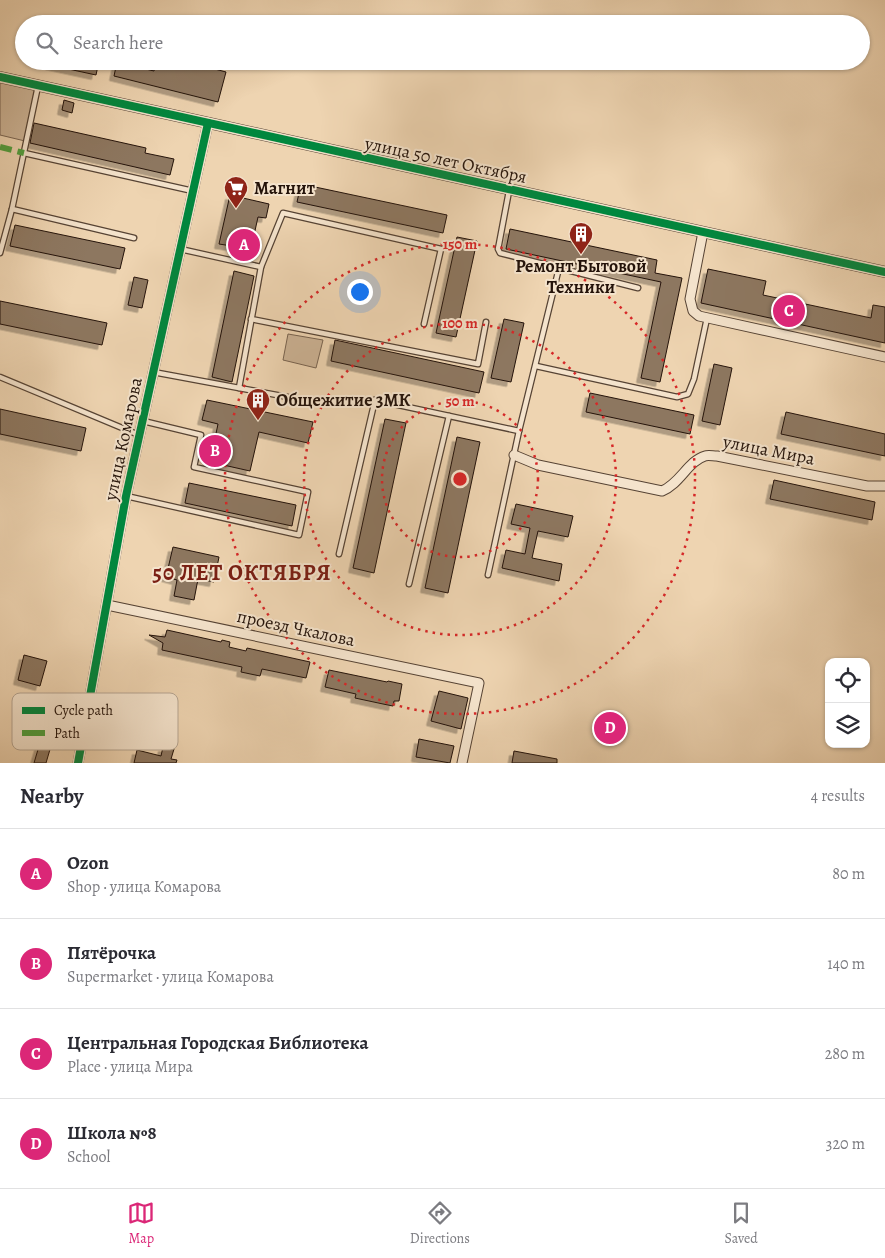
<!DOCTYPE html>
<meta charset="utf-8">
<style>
body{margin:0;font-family:Alegreya,serif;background:#f2f2f3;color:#2b2b33}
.controls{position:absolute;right:15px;bottom:15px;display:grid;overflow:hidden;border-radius:10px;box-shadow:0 1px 4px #0004}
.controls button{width:45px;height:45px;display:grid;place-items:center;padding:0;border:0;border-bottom:1px solid #e1e1e2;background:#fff;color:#2b2b33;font:25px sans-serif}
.you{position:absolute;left:359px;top:291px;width:18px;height:18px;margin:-12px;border:4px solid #fff;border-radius:50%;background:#1a73e8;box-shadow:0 0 0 8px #1a73e833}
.badge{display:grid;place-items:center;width:32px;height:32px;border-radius:50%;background:#db2777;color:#fff;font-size:16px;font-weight:700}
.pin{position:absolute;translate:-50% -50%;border:2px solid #fff;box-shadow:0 1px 5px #0006}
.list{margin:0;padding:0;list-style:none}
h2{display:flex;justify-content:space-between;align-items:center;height:65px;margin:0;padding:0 20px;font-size:21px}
h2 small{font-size:16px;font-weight:400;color:#7c7c81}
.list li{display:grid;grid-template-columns:32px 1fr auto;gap:15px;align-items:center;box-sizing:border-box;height:90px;padding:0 20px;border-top:1px solid #e1e1e2}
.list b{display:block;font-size:19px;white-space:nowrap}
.list p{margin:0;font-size:16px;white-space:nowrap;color:#7c7c81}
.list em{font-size:16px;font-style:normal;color:#7c7c81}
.icon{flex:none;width:28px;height:28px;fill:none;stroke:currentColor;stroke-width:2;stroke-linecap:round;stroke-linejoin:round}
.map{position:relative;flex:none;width:885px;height:763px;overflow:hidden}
.search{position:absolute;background:#fff;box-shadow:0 1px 4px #0004;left:15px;right:15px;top:15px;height:55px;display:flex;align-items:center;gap:12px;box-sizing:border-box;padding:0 18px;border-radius:28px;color:#7c7c81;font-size:19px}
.sheet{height:425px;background:#fff}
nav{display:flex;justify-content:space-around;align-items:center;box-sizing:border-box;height:70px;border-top:1px solid #e1e1e2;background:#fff;font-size:14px;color:#7c7c81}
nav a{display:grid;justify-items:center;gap:2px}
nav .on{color:#db2777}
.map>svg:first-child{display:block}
</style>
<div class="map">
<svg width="885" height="763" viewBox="0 0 885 763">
<defs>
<filter id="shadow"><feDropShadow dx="-4.5" dy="4.5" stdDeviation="0" flood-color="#0004"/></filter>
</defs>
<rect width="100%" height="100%" fill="#eed4b1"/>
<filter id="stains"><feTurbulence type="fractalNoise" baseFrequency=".004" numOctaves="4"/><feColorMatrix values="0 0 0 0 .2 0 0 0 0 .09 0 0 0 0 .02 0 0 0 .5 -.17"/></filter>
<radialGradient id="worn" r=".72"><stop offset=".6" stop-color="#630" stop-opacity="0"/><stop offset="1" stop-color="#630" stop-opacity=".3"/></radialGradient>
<g fill="#ccb395" stroke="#786350">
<polygon points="0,80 37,88 25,141 0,135"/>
<polygon points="288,334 323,340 316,368 283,360"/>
</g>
<g fill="#8d7761" stroke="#24130a" filter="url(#shadow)">
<polygon points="50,61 99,61 96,75 50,65"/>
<polygon points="156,61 168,61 199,69 200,65 226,72 218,102 114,76 117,62 154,71"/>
<polygon points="64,100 74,103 72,113 62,110"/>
<polygon points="34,123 146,148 145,153 174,159 170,175 30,143"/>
<polygon points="301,184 447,215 443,233 297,202"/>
<polygon points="230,195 269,204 266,218 258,217 251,249 219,244"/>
<polygon points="15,225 125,248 120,269 10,246"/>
<polygon points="510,229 657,260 655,273 682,278 660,382 641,378 661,282 506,249"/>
<polygon points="457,237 477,241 456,337 436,333"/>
<polygon points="708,269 766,281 763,295 871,318 873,305 885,307 885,343 701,303"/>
<polygon points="234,271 254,276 232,382 212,377"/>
<polygon points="134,277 148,280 142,308 128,305"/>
<polygon points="0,301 107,323 102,345 0,324"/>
<polygon points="504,319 524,323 511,382 491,378"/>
<polygon points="335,340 484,372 479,393 331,361"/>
<polygon points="714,364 732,368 720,425 702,421"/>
<polygon points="590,393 694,415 690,434 586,412"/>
<polygon points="207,400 313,422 308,443 259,432 250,471 210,462 218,424 202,420"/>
<polygon points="0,409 86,428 81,451 0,434"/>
<polygon points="786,412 885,434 885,456 781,434"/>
<polygon points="385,419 406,423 374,573 353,568"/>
<polygon points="457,437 480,442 448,593 425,588"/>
<polygon points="774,480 875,502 872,520 770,499"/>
<polygon points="189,483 296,505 292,526 185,503"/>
<polygon points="516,504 573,516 568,537 538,531 532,558 562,564 559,581 502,568 506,550 525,554 530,528 511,524"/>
<polygon points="173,547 219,557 214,582 198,579 194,600 174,596 177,580 166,577"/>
<polygon points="167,630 221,642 222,640 230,642 229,647 246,651 247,648 310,662 306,678 262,669 260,676 241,672 242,667 162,650 163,643 149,635 165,637"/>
<polygon points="24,655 47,661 40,686 18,680"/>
<polygon points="329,670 387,682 388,681 402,684 399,701 394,701 393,706 383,704 355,698 356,694 325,687"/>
<polygon points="439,691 468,698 461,729 431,721"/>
<polygon points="47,719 58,722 46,763 34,763"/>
<polygon points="419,739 454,746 450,763 416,757"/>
<polygon points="163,747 174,749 171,759 177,760 176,763 134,763 137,750 161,756"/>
<polygon points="514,751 557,759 557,763 512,763"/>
</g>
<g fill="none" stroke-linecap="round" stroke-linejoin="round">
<g stroke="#564334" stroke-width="7">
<g id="service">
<polyline points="24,153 193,191"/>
<polyline points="509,191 499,244 498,249 500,253 638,288"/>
<polyline points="12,209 134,238"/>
<polyline points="180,249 261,267 283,213 441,249 424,324"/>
<polyline points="0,253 12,209 38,86"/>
<polyline points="251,319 478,364 486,322"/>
<polyline points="536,366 677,397 688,394 694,379 707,318"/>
<polyline points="153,372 320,403 375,400 519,431"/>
<polyline points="0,377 139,435"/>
<polyline points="239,388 261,267"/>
<polyline points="126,496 299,535 308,492 194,467 201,435 143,421"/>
<polyline points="339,554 375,400"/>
<polyline points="488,575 519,431 559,268"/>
<polyline points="409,584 449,416"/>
</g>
</g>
<g stroke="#564334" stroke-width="11">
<g id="minor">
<polyline points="703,232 690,299 693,311 699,316 885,357"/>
<path d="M514,455L538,465L662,491C680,484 688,461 705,456C708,455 713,456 717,456L867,486H885"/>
<polyline points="107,605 479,683 462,763"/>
<polyline points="78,763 126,496 208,123"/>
</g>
</g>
<g stroke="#564334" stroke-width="12">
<polyline id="tertiary" points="0,77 885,272"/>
</g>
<use href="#service" stroke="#f4e3cc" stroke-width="4.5"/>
<use href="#minor" stroke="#f4e3cc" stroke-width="9"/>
<use href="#tertiary" stroke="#f4e3cc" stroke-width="10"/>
<polyline stroke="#50a03e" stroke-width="6" stroke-dasharray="12 6" stroke-linecap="butt" points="0,147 24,153"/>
<g stroke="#f4e3cc" stroke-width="11">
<g id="cycleway">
<polyline points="0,77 885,272"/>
<polyline points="78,763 126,496 208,123"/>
</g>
</g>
<use href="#cycleway" stroke="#00873e" stroke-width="8"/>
</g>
<g fill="none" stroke="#d62828" stroke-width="2.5" stroke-dasharray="2.5 5">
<circle cx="460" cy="479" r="78"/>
<circle cx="460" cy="479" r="156"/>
<circle cx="460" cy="479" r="235"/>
</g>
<defs>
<g id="supermarket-pin" transform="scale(1.25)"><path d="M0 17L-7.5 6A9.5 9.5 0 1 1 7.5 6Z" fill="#8f2418" stroke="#f4e3cc"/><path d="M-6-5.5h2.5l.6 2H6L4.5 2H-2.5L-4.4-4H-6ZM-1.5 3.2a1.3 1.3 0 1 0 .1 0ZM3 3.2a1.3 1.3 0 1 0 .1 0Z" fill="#fff"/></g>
<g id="building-pin" transform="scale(1.25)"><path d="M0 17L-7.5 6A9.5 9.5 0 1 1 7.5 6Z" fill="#8f2418" stroke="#f4e3cc"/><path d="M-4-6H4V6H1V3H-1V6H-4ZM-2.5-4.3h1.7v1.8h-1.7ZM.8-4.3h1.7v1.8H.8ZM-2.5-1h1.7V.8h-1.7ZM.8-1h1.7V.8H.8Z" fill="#fff"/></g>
</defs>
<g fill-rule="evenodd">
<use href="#supermarket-pin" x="236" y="188"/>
<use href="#building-pin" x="581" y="234"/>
<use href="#building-pin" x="258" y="400"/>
</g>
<g text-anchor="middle" stroke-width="4" stroke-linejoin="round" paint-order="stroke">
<g font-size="18" fill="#24130a" stroke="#f4e3cc">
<text transform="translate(446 160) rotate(12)" y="6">улица 50 лет Октября</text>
<text transform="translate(123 439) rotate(-78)" y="6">улица Комарова</text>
<text transform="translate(769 450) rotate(11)" y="6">улица Мира</text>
<text transform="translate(296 628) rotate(12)" y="6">проезд Чкалова</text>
</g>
<g font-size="18" font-weight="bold" fill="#24130a" stroke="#f4e3cc" text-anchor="start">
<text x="254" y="194">Магнит</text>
<text x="581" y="272" text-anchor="middle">Ремонт Бытовой<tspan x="581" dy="21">Техники</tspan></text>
<text x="276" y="406">Общежитие 3МК</text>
</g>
<g font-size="22" font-weight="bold" letter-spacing="1" fill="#7a1f14" stroke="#f4e3cc">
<text x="242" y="580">50 ЛЕТ ОКТЯБРЯ</text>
</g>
</g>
<rect x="12" y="693" width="166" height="57" rx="8" fill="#f4e3cc" stroke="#b6a592" stroke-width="1"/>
<rect x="22" y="707" width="23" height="7" fill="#00873e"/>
<rect x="22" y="730" width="23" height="6" fill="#50a03e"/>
<g font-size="14" fill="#24130a">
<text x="54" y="715">Cycle path</text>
<text x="54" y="738">Path</text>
</g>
<circle cx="460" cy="479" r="8" fill="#d62828" stroke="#f4e3cc" stroke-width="2.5"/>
<g font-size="15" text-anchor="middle" font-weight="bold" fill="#d62828" stroke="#f4e3cc" stroke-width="4" stroke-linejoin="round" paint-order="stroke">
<text x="460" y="249">150 m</text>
<text x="460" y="328">100 m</text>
<text x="460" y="406">50 m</text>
</g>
<rect width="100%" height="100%" filter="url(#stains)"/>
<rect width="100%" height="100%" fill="url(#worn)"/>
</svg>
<div class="controls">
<button><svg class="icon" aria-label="locate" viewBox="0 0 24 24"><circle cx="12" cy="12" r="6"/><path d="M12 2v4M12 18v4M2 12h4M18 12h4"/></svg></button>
<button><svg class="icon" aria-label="layers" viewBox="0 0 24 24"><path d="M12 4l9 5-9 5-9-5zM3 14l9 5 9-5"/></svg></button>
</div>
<div class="you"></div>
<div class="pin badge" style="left:244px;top:245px">A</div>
<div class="pin badge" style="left:215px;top:451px">B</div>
<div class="pin badge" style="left:789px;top:311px">C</div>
<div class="pin badge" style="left:610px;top:728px">D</div>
<div class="search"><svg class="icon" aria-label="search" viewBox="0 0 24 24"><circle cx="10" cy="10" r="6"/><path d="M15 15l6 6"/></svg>Search here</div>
</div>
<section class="sheet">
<h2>Nearby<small>4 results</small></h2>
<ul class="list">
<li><span class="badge">A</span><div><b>Ozon</b><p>Shop · улица Комарова</p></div><em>80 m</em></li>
<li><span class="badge">B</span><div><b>Пятёрочка</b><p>Supermarket · улица Комарова</p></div><em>140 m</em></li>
<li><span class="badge">C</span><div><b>Центральная Городская Библиотека</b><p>Place · улица Мира</p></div><em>280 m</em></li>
<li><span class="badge">D</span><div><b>Школа №8</b><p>School</p></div><em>320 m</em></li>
</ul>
</section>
<nav>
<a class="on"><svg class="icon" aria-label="map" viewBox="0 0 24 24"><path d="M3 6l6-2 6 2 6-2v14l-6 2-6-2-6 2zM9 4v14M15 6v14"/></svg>Map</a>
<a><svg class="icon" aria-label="directions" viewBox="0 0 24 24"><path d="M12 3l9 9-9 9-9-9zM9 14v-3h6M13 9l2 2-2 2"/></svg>Directions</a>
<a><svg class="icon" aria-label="saved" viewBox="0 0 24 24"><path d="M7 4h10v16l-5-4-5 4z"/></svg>Saved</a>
</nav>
